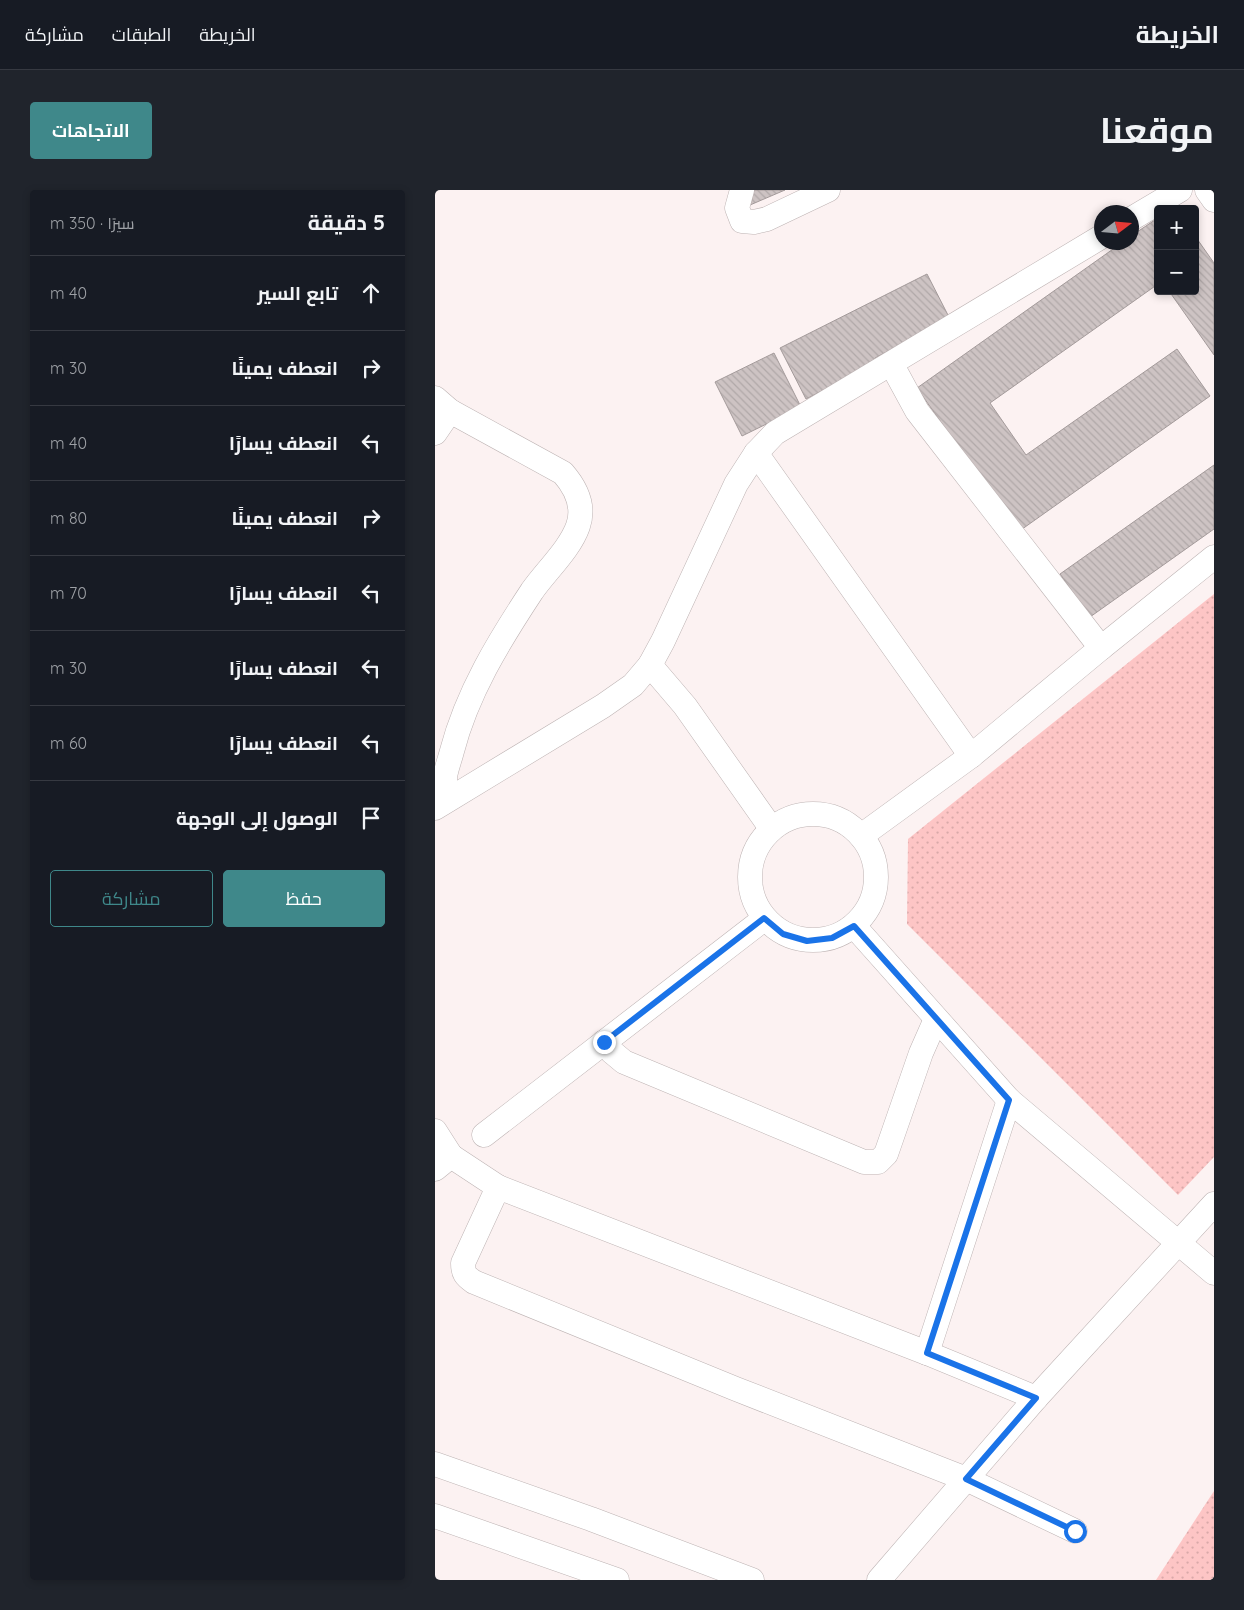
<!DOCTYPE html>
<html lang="ar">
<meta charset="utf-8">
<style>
body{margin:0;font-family:Quicksand,Cairo,sans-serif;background:#20242c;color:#f1f3f6;direction:rtl}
.controls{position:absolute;right:15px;top:15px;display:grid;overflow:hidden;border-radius:5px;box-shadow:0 2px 8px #0003}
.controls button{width:45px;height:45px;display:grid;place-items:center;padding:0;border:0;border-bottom:1px solid #363941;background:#171b24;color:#f1f3f6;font:25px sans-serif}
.compass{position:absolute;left:659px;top:15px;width:45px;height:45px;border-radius:50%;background:#171b24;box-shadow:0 2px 8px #0003;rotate:74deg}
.stop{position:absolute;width:15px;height:15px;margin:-11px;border:4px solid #1a73e8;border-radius:50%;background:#fff}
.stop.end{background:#1a73e8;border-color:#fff;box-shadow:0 1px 5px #0008}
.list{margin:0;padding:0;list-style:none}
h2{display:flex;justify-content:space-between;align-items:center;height:65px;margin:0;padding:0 20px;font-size:21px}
h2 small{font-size:16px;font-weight:400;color:#9ea1a6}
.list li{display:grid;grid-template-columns:32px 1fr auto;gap:15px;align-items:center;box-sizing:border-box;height:75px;padding:0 20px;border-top:1px solid #363941}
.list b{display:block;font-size:19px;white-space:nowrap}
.list em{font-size:16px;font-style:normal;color:#9ea1a6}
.actions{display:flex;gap:10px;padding:15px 20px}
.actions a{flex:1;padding:11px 0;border:1px solid #3f888a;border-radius:5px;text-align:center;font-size:18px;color:#3f888a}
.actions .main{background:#3f888a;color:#fff}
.icon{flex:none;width:28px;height:28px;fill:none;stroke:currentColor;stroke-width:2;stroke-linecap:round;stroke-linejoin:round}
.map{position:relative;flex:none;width:779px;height:1390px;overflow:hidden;direction:ltr;border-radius:5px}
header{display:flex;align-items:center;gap:30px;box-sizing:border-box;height:70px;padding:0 25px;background:#171b24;border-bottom:1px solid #363941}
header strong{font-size:24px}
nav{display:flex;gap:28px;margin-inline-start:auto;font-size:18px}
.intro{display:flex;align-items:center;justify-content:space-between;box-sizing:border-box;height:120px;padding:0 30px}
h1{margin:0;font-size:35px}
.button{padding:12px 22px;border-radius:5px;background:#3f888a;color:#fff;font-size:18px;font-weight:700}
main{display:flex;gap:30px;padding:0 30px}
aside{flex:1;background:#171b24;border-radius:5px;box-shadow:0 2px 8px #0003}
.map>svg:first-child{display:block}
</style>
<header>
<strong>الخريطة</strong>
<nav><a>الخريطة</a><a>الطبقات</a><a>مشاركة</a></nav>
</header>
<div class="intro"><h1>موقعنا</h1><a class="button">الاتجاهات</a></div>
<main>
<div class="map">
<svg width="779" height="1390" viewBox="0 0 779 1390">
<defs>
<pattern id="grass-dots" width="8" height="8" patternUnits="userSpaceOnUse" patternTransform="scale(1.25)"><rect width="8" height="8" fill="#fdc5c5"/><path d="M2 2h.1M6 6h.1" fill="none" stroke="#d9a9a9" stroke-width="1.8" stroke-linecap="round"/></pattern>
<pattern id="building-back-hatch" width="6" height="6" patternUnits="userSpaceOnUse" patternTransform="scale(1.25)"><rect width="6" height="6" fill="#cdc3c3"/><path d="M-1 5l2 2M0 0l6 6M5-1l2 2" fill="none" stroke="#b0a8a8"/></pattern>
</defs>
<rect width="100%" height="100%" fill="#fcf2f2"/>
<g fill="url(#grass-dots)">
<polygon points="779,404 779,967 743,1005 472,734 473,649"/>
<polygon points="779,1301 779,1390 721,1390"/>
</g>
<g fill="url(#building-back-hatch)" stroke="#a39a9a">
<polygon points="319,0 350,0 315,15"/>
<polygon points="723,28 723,94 555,213 591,265 742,159 775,206 583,342 482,198 688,52 696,52 696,46"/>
<polygon points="760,46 779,73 779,165 734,101 760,101"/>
<polygon points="492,84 515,129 440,168 442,173 371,209 345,158"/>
<polygon points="339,163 366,217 307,246 280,192"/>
<polygon points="779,275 779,339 655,427 625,384"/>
</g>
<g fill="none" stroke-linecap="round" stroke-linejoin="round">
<g stroke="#bdb3b3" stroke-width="25">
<g id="minor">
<polyline points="307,0 302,18 307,31 319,32 332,29 393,0"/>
<polyline points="772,0 779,10"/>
<polyline points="696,29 745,0"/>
<path d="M0,208L15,221L128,283C141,298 150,316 143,336C135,359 111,381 97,401C64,451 32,503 17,561C15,569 11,579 10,587C10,595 12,603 12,610"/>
<polyline points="0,243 15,221"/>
<polyline points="321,263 536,566"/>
<polyline points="666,458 779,367"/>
<polyline points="215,475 250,516 336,638"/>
<polyline points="0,618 168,516 198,495 215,475 228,451 301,294 321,263 340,243 666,47"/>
<circle cx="378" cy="687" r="63"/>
<polyline points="426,646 536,566 666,458 482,221 457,175"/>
<polyline points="419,736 574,910"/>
<polyline points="169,852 177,862 189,872 429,972 443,972 451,964 486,863 501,829"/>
<polyline points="0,941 16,966 0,979"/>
<polyline points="49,945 329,729"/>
<polyline points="16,966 63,997"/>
<polyline points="492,1163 574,910 779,1083"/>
<path d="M601,1208L492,1163L63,997L28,1073C28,1083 30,1086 39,1092L301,1199L531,1289L640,1341"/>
<polyline points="0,1274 156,1329 317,1390"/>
<polyline points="0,1326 182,1390"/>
<polyline points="444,1390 601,1208 779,1014"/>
</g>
</g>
<use href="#minor" stroke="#fff" stroke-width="24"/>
</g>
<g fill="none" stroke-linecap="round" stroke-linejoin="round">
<polyline stroke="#1a73e8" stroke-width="6" points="169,852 329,728 348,744 372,751 397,748 419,736 574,910 492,1163 601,1208 531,1289 640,1341"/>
</g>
</svg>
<div class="controls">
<button>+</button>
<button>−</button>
</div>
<svg class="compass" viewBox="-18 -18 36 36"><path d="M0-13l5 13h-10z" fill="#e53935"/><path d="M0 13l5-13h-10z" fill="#9ea1a6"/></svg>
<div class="stop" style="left:640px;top:1341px"></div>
<div class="stop end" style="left:169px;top:852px"></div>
</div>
<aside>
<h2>5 دقيقة<small>سيرًا · 350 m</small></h2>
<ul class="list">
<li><svg class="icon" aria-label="ahead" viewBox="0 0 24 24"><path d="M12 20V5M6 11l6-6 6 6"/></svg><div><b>تابع السير</b></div><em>40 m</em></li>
<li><svg class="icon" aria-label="right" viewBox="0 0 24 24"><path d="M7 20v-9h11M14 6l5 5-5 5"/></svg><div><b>انعطف يمينًا</b></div><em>30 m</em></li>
<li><svg class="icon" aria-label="left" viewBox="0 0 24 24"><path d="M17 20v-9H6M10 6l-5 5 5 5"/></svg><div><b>انعطف يسارًا</b></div><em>40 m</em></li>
<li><svg class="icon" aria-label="right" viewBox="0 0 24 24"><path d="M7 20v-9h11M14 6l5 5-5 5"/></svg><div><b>انعطف يمينًا</b></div><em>80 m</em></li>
<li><svg class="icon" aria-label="left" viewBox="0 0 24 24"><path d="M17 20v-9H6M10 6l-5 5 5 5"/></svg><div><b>انعطف يسارًا</b></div><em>70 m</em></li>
<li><svg class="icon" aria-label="left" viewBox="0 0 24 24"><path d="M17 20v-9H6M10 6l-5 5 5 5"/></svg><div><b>انعطف يسارًا</b></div><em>30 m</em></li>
<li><svg class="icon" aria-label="left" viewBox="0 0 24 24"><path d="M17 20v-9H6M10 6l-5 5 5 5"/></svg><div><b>انعطف يسارًا</b></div><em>60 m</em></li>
<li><svg class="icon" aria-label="arrive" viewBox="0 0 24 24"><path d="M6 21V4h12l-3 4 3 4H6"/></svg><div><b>الوصول إلى الوجهة</b></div></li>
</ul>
<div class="actions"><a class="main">حفظ</a><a>مشاركة</a></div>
</aside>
</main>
